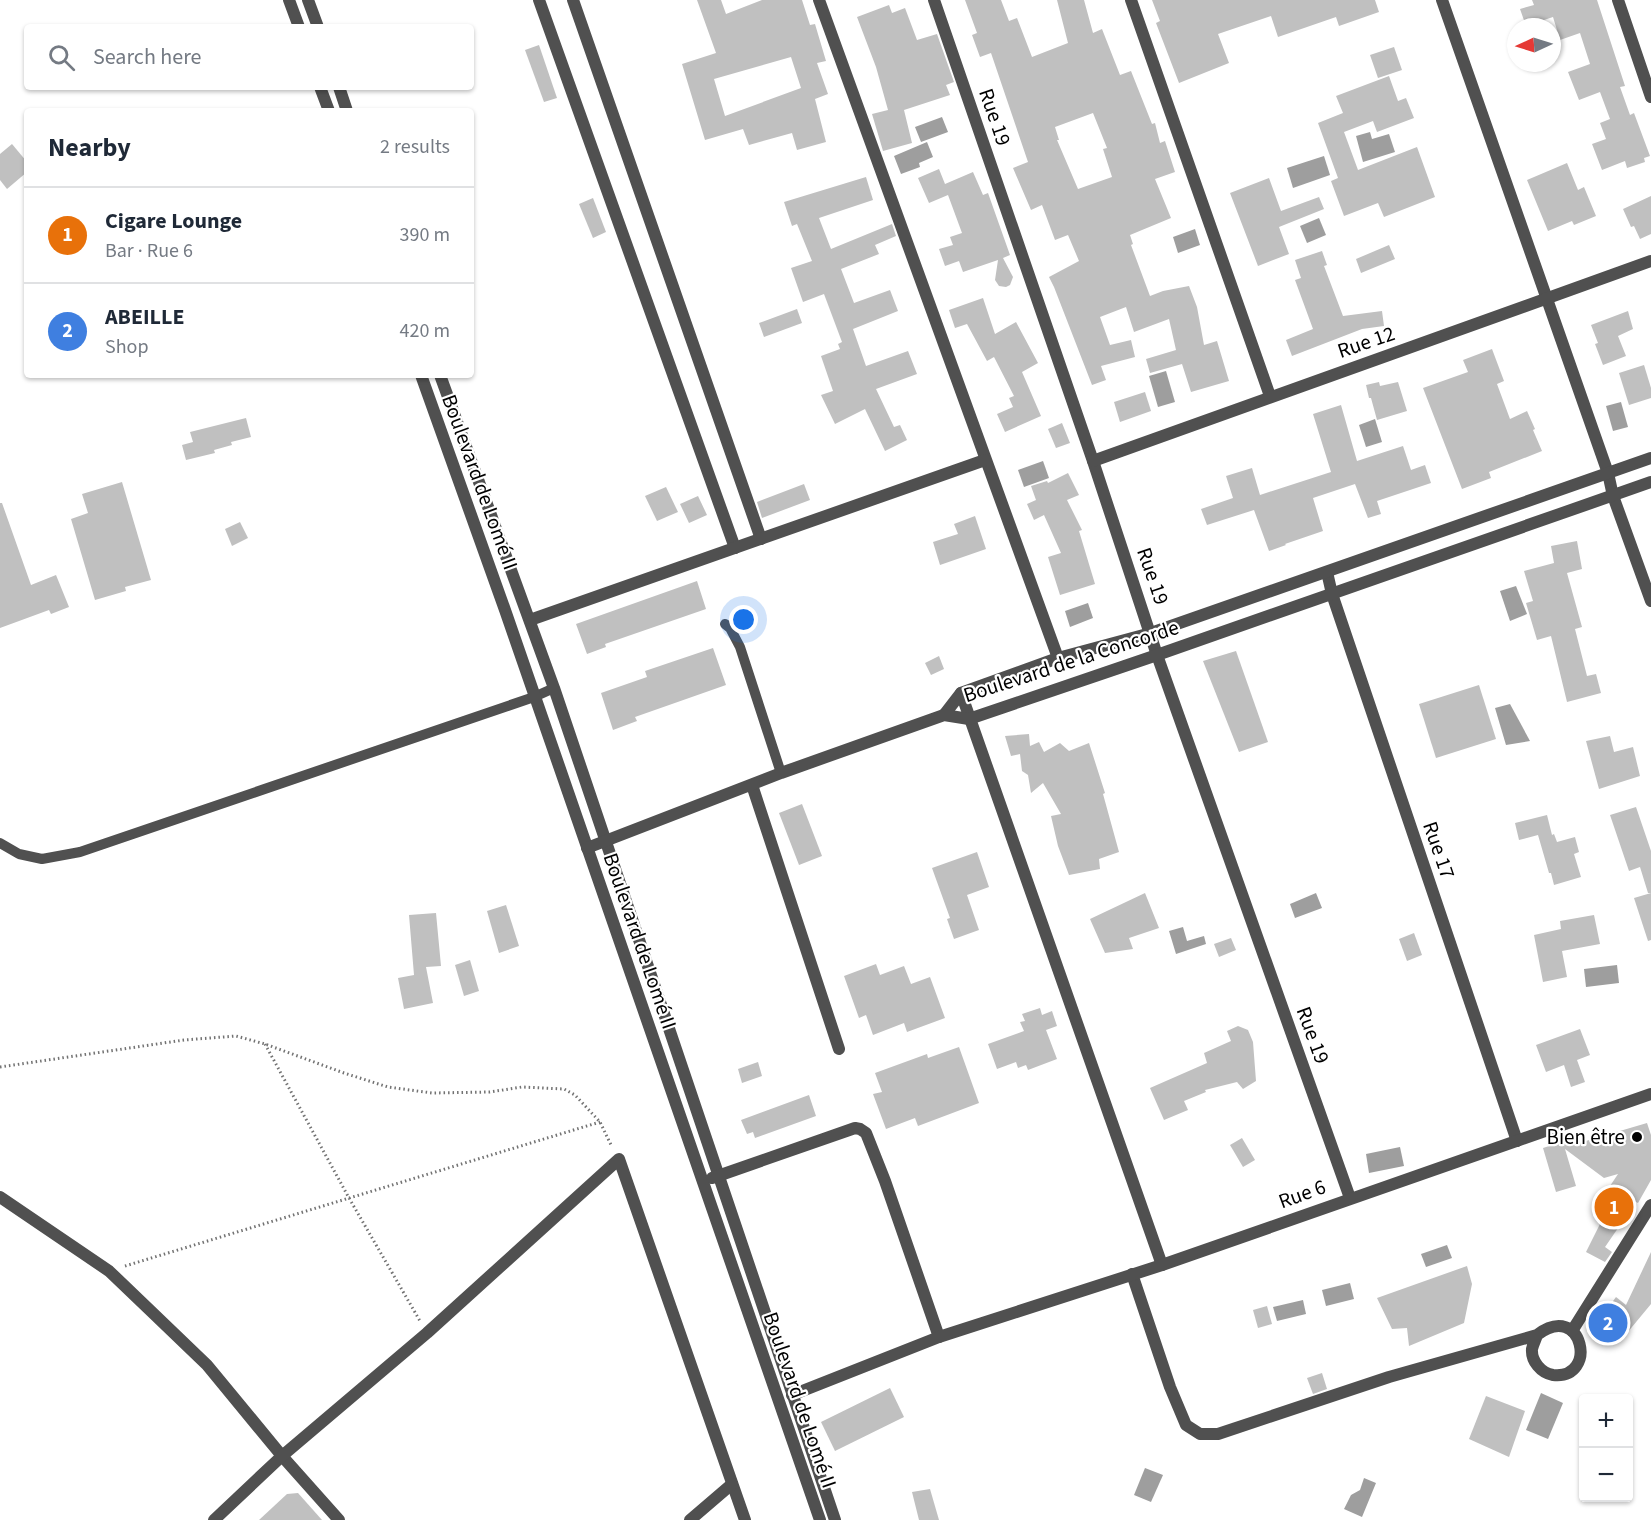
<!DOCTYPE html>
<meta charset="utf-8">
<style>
body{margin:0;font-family:"Source Sans 3",sans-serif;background:#f2f2f3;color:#1f2937}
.controls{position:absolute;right:18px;bottom:18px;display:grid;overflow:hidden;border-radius:6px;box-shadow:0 2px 4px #0004}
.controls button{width:54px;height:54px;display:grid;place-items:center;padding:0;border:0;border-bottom:2px solid #e0e1e3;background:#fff;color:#1f2937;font:30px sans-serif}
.compass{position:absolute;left:1507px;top:18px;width:54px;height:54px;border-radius:50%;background:#fff;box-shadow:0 2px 4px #0004;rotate:266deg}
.you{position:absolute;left:744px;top:620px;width:21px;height:21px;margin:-15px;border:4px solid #fff;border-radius:50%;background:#1a73e8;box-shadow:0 0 0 9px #1a73e833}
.badge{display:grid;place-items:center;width:39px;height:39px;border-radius:50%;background:#000;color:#fff;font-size:20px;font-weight:700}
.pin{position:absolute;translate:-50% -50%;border:3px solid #fff;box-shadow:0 2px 6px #0006}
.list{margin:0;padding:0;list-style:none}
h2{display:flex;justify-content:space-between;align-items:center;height:78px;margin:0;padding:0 24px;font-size:26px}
h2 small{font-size:20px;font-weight:400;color:#747a83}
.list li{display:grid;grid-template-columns:39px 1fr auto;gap:18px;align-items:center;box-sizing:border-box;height:96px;padding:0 24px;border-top:2px solid #e0e1e3}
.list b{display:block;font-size:22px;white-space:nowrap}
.list p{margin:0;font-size:20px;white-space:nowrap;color:#747a83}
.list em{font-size:20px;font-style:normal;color:#747a83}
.icon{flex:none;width:33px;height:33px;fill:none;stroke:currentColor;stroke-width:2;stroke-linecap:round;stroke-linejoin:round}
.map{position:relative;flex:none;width:1651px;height:1520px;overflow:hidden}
.search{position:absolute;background:#fff;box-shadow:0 2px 4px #0004;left:24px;top:24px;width:450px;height:66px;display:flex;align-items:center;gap:15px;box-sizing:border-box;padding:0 21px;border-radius:6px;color:#747a83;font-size:22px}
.panel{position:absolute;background:#fff;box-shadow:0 2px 4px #0004;left:24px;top:108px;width:450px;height:270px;border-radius:6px}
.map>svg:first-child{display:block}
</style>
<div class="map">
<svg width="1651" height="1520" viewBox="0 0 1651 1520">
<rect width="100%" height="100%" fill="#fff"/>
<g fill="#9e9e9e">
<polygon points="942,117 948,132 921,142 915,127"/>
<polygon points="1370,132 1372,139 1389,134 1395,152 1363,162 1356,136"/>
<polygon points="927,142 933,157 919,163 920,167 901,174 894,156"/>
<polygon points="1324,156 1330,175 1293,188 1287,168"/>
<polygon points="1319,218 1326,235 1307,243 1300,226"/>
<polygon points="1195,229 1200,245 1178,253 1173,237"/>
<polygon points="1166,371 1175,402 1158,407 1149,376"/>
<polygon points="1621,402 1628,427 1613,431 1606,406"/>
<polygon points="1375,419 1382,442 1366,447 1359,425"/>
<polygon points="1043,461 1049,478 1024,487 1018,470"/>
<polygon points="1516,586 1527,614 1510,621 1500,591"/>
<polygon points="1088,603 1093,618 1070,627 1065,611"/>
<polygon points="1510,704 1530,741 1506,745 1495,708"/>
<polygon points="1316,893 1322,908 1295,918 1290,904"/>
<polygon points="1183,927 1187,941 1204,936 1206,944 1176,954 1169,931"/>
<polygon points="1617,965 1619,983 1586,987 1584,969"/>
<polygon points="1400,1147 1404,1166 1369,1173 1366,1154"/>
<polygon points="1447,1245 1452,1258 1426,1267 1421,1254"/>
<polygon points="1350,1283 1354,1299 1326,1306 1322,1290"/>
<polygon points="1303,1300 1306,1314 1277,1321 1273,1307"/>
<polygon points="1541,1393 1563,1403 1548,1439 1526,1430"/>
<polygon points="1145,1468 1163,1475 1151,1502 1134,1495"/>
<polygon points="1364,1478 1376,1483 1362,1517 1344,1509 1351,1495 1360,1490"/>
</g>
<g fill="#c0c0c0" fill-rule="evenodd">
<path d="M697,0H721L726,14L762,0H802L810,25L815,24L826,61L817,63L828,94L815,99L826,142L797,150L792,133L749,145L743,129L705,140L682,64L716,53ZM791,57L801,88L725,116L714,79Z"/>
<path d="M965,0H1001L1009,21L1017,18L1032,57L1068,43L1057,0H1084L1093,33L1102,29L1120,75L1131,71L1152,124L1155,123L1160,143L1165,141L1175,172L1155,179L1171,218L1130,235L1133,244L1131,245L1150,296L1163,291L1189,286L1197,307L1204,345L1217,341L1229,381L1191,392L1182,364L1150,373L1146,359L1176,350L1169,319L1134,332L1126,307L1100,317L1110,345L1131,340L1135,357L1101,366L1106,380L1092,385L1054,287L1049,277L1079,261L1068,235L1055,240L1042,205L1031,210L1013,168L1028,162L991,53L980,57L972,35L977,33ZM1093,113L1107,148L1103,149L1112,177L1078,189L1057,140H1059L1055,127Z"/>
<polygon points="1152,0 1375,0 1379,12 1339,26 1336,17 1278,37 1271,16 1218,34 1229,63 1179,83 1156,23 1160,21"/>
<polygon points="1532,0 1597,0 1625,86 1620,87 1630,115 1634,113 1650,156 1644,158 1645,162 1627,168 1625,161 1602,170 1592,144 1606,139 1600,123 1610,119 1600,92 1579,100 1568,72 1590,64 1580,33 1560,40 1553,17 1526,26 1520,9 1534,5"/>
<polygon points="889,5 892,13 905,8 917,40 937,34 954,82 946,85 950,95 904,110 912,143 883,151 872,114 888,110 876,67 857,17"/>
<polygon points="539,45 557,98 544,102 525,50"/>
<polygon points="1394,47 1402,70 1378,78 1370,55"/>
<polygon points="1389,76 1398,101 1406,98 1414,118 1377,132 1373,121 1344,132 1358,170 1417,147 1435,197 1384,217 1378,203 1344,216 1331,181 1338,178 1318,123 1343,113 1336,96"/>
<polygon points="12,144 27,162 27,172 7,189 0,180 0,154"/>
<polygon points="1567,163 1578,190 1584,187 1596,216 1574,225 1572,221 1548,231 1527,180"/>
<polygon points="939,169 945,184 973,172 983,195 988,193 1010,255 1003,258 1013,277 1010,285 1006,287 999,286 995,280 998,260 963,272 959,261 945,266 939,249 953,245 950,237 962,233 948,195 929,203 918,178"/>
<polygon points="866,177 873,200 819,218 831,249 892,224 896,236 875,245 879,254 841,269 854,303 890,290 898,311 853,329 866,366 908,351 917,374 876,389 894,427 900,425 907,440 885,451 865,409 835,424 821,395 833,391 821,356 840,349 838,344 842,342 824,294 803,302 791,268 812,261 797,224 792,226 784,202"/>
<polygon points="1269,178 1281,211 1319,197 1324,209 1279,227 1289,254 1258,266 1230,193"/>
<polygon points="1651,196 1651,234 1640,239 1634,226 1631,227 1623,209"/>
<polygon points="593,198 606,232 593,238 579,204"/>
<polygon points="1389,245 1395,259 1361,273 1356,259"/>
<polygon points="1322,251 1327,265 1324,266 1343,316 1382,311 1384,326 1362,329 1292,356 1286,340 1313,329 1295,280 1301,278 1295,260"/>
<polygon points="983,298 995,334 1016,322 1038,363 1022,372 1041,416 1005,432 997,414 1013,407 1009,398 1014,396 994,357 987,361 967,324 955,328 949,310"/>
<polygon points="797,309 802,323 764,337 759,323"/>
<polygon points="1628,311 1633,329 1618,336 1626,356 1603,365 1595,344 1598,343 1591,325"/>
<polygon points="1492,349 1504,381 1497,384 1510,419 1527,411 1535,429 1533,430 1542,451 1489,472 1491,478 1462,489 1423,388 1468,372 1463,360"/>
<polygon points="1644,365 1651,388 1651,398 1629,405 1619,373"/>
<polygon points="1379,382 1380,386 1398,382 1407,411 1377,420 1371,398 1369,398 1366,385"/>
<polygon points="1145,392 1151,411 1120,422 1114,402"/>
<polygon points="1341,405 1357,461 1403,446 1411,470 1425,465 1431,483 1377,501 1381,514 1368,518 1355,484 1313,498 1323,531 1285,544 1286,545 1269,551 1254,510 1207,525 1201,509 1233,498 1226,476 1252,468 1260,495 1331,472 1313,414"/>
<polygon points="246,418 251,437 231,442 232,445 214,450 215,453 186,460 182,445 193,442 190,432"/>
<polygon points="1062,423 1070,443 1056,448 1048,429"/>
<polygon points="1068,473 1079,495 1067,500 1082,530 1079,531 1095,584 1060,595 1048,557 1061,553 1044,515 1034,520 1027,504 1036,500 1031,486 1047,481 1048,483"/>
<polygon points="122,482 151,580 125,587 126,591 95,600 71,519 88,513 82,494"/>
<polygon points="804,484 810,500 762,518 757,502"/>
<polygon points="666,487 678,512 657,521 645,496"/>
<polygon points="698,496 707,515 689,523 680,504"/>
<polygon points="0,503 2,503 31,585 56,575 69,607 51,614 49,610 0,628"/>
<polygon points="975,516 986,549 940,565 933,542 958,534 954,524"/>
<polygon points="240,522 248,538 232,546 225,529"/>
<polygon points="1577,541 1582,569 1567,573 1582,627 1575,629 1587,676 1596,674 1601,693 1567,702 1551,636 1537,640 1526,603 1533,601 1524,571 1554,563 1551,546"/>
<polygon points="697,581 706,609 605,644 606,647 587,654 576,624"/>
<polygon points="713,648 726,685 635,717 637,721 613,730 601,693 647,677 645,671"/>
<polygon points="1236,651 1268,742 1239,752 1203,661"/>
<polygon points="939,656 944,669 931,675 925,663"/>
<polygon points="1479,685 1496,739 1436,758 1419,704"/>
<polygon points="1029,734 1030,746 1039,742 1044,752 1060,743 1069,751 1089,743 1105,793 1103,794 1119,852 1099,859 1100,869 1069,875 1058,846 1051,816 1061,814 1043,783 1031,793 1028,775 1022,771 1020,754 1011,756 1005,736"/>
<polygon points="1610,736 1614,752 1633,747 1640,776 1599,789 1586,741"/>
<polygon points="802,804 822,856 799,865 779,813"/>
<polygon points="1636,807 1651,851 1651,893 1648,893 1640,867 1629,871 1610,815"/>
<polygon points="1547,815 1552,835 1554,834 1557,842 1575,837 1579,852 1574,854 1581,877 1554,885 1551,873 1549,873 1538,835 1519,840 1515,823"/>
<polygon points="977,852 989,887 967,895 979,930 954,939 947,919 950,918 932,868"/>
<polygon points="1145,893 1159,928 1129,938 1133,949 1105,953 1090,919"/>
<polygon points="1651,893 1651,940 1648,941 1634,898"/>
<polygon points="506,905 519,946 499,953 487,911"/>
<polygon points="436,913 441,966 426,967 433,1003 404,1009 398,978 414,975 409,915"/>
<polygon points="1594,915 1600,944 1562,951 1567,977 1543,982 1534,935 1561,929 1560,921"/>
<polygon points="1414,933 1422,955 1407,961 1399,939"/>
<polygon points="1231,938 1236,950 1219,957 1214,944"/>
<polygon points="470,960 479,991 464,996 455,965"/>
<polygon points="876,964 880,975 904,966 911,984 930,977 945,1018 907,1032 904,1023 873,1035 866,1015 859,1018 844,976"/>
<polygon points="1040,1008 1042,1015 1052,1011 1057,1026 1046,1030 1057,1059 1028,1070 1026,1065 1018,1068 1016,1062 997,1069 988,1044 1024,1031 1020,1022 1025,1021 1022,1014"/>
<polygon points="1238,1026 1248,1030 1253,1042 1256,1081 1243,1089 1237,1082 1205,1090 1206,1092 1184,1101 1188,1110 1164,1120 1150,1088 1207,1063 1204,1053 1231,1041 1227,1031"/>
<polygon points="1580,1029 1590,1055 1577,1060 1585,1082 1571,1087 1564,1065 1546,1072 1536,1045"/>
<polygon points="959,1047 979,1103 918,1126 915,1118 886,1129 873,1094 882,1092 875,1073 927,1054 928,1058"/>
<polygon points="758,1062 762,1076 742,1083 738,1069"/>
<polygon points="809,1095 816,1116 755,1138 753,1132 747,1134 741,1120"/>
<polygon points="1647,1123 1651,1135 1651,1180 1638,1203 1636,1202 1605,1247 1612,1252 1605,1262 1586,1252 1603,1218 1594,1210 1618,1174 1604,1178 1565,1149 1576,1186 1556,1192 1543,1148 1577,1137 1579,1143"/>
<polygon points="1242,1138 1255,1160 1243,1167 1230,1145"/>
<polygon points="1651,1252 1651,1304 1627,1333 1603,1315 1616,1297 1626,1305"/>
<polygon points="1467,1266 1472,1284 1464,1323 1409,1346 1407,1328 1392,1329 1377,1298"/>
<polygon points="1267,1306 1272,1324 1258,1328 1253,1310"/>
<polygon points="1322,1373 1327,1389 1313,1394 1307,1378"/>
<polygon points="890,1388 904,1417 835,1451 821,1422"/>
<polygon points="1486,1396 1525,1411 1509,1457 1469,1439"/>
<polygon points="930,1489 939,1520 919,1520 912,1492"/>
<polygon points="298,1493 322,1520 259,1520 287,1494"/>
</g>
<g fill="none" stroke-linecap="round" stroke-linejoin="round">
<g stroke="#727272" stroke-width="3" stroke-dasharray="1.5 3" stroke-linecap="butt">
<polyline points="265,1044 349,1198 420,1321"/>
<polyline points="0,1067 184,1040 236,1036 265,1044 344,1073 388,1087 432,1093 490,1092 522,1087 564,1089 575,1095 600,1122 612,1147"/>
<polyline points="125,1266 600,1122"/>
</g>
<g stroke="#505050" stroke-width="10">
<polyline points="725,624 730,628 740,647 781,773"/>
<polyline points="0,843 19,854 42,859 80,852 534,697 554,688"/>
</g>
<g stroke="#505050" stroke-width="12">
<polyline points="289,0 299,27"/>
<polyline points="308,0 318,27"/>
<polyline points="539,0 735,548"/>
<polyline points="573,0 761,539"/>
<polyline points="819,0 1058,658"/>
<polyline points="934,0 1093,461 1157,655 1350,1198"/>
<polyline points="1131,0 1270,396"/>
<polyline points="1442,0 1608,473 1613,496 1651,601"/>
<polyline points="1618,0 1651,97"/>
<polyline points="320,87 329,111"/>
<polyline points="339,87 347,111"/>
<polyline points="421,375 505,610 820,1520"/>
<polyline points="440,375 554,688 835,1520"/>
<polyline points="1093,461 1651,261"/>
<polyline points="1327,572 1332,594 1517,1141"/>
<polyline points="530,620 985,460"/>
<polyline points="961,693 1162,1265"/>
<polyline points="944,715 961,693 1058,658 1151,633 1651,458"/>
<polyline points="752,785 839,1049"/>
<polyline points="587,848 781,773 944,715 969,719 1157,655 1651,482"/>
<polyline points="712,1178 855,1128 860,1129 866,1133 885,1181 939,1337"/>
<polyline points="0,1197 109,1271 156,1316 207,1365 282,1456 339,1520"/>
<path d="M1132,1274L1170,1387L1186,1425L1200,1434H1218L1389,1377L1537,1335C1583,1300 1599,1380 1553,1375C1541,1373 1531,1361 1532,1349C1533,1344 1536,1339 1537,1335"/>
<polyline points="1572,1331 1651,1205"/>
<polyline points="792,1395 939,1337 1162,1265 1651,1094"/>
<polyline points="214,1520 282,1456 427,1333 619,1159 745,1520"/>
<polyline points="690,1520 732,1484"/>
</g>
</g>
<circle fill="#000" stroke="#fff" stroke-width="2" cx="1637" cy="1137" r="6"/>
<g text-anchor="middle" stroke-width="4.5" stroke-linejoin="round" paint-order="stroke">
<g font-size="21" fill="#000" stroke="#fff">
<text transform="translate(995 117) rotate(71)" y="7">Rue 19</text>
<text transform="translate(1366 342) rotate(-19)" y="7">Rue 12</text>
<text transform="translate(480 482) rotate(70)" y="7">Boulevard de Lomé II</text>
<text transform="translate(1153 576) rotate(71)" y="7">Rue 19</text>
<text transform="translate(1071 661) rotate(-18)" y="7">Boulevard de la Concorde</text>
<text transform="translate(1439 850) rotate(71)" y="7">Rue 17</text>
<text transform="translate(640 941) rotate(71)" y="7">Boulevard de Lomé II</text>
<text transform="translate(1313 1035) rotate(70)" y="7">Rue 19</text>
<text transform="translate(1302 1194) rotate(-20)" y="7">Rue 6</text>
<text transform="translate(800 1400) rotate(71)" y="7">Boulevard de Lomé II</text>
</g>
<g font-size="21" fill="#000" stroke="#fff" text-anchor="end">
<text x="1625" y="1144">Bien être</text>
</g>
</g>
</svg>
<div class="controls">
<button>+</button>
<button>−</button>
</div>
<svg class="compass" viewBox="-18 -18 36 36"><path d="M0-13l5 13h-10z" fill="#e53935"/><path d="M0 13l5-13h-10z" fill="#747a83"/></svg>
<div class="you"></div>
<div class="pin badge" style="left:1614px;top:1207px;background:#e8710a">1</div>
<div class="pin badge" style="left:1608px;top:1323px;background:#3f7fe0">2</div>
<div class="search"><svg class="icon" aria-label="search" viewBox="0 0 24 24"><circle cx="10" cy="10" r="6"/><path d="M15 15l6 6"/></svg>Search here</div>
<section class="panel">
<h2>Nearby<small>2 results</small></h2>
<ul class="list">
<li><span class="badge" style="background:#e8710a">1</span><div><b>Cigare Lounge</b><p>Bar · Rue 6</p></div><em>390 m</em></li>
<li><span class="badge" style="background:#3f7fe0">2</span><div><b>ABEILLE</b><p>Shop</p></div><em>420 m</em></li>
</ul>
</section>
</div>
